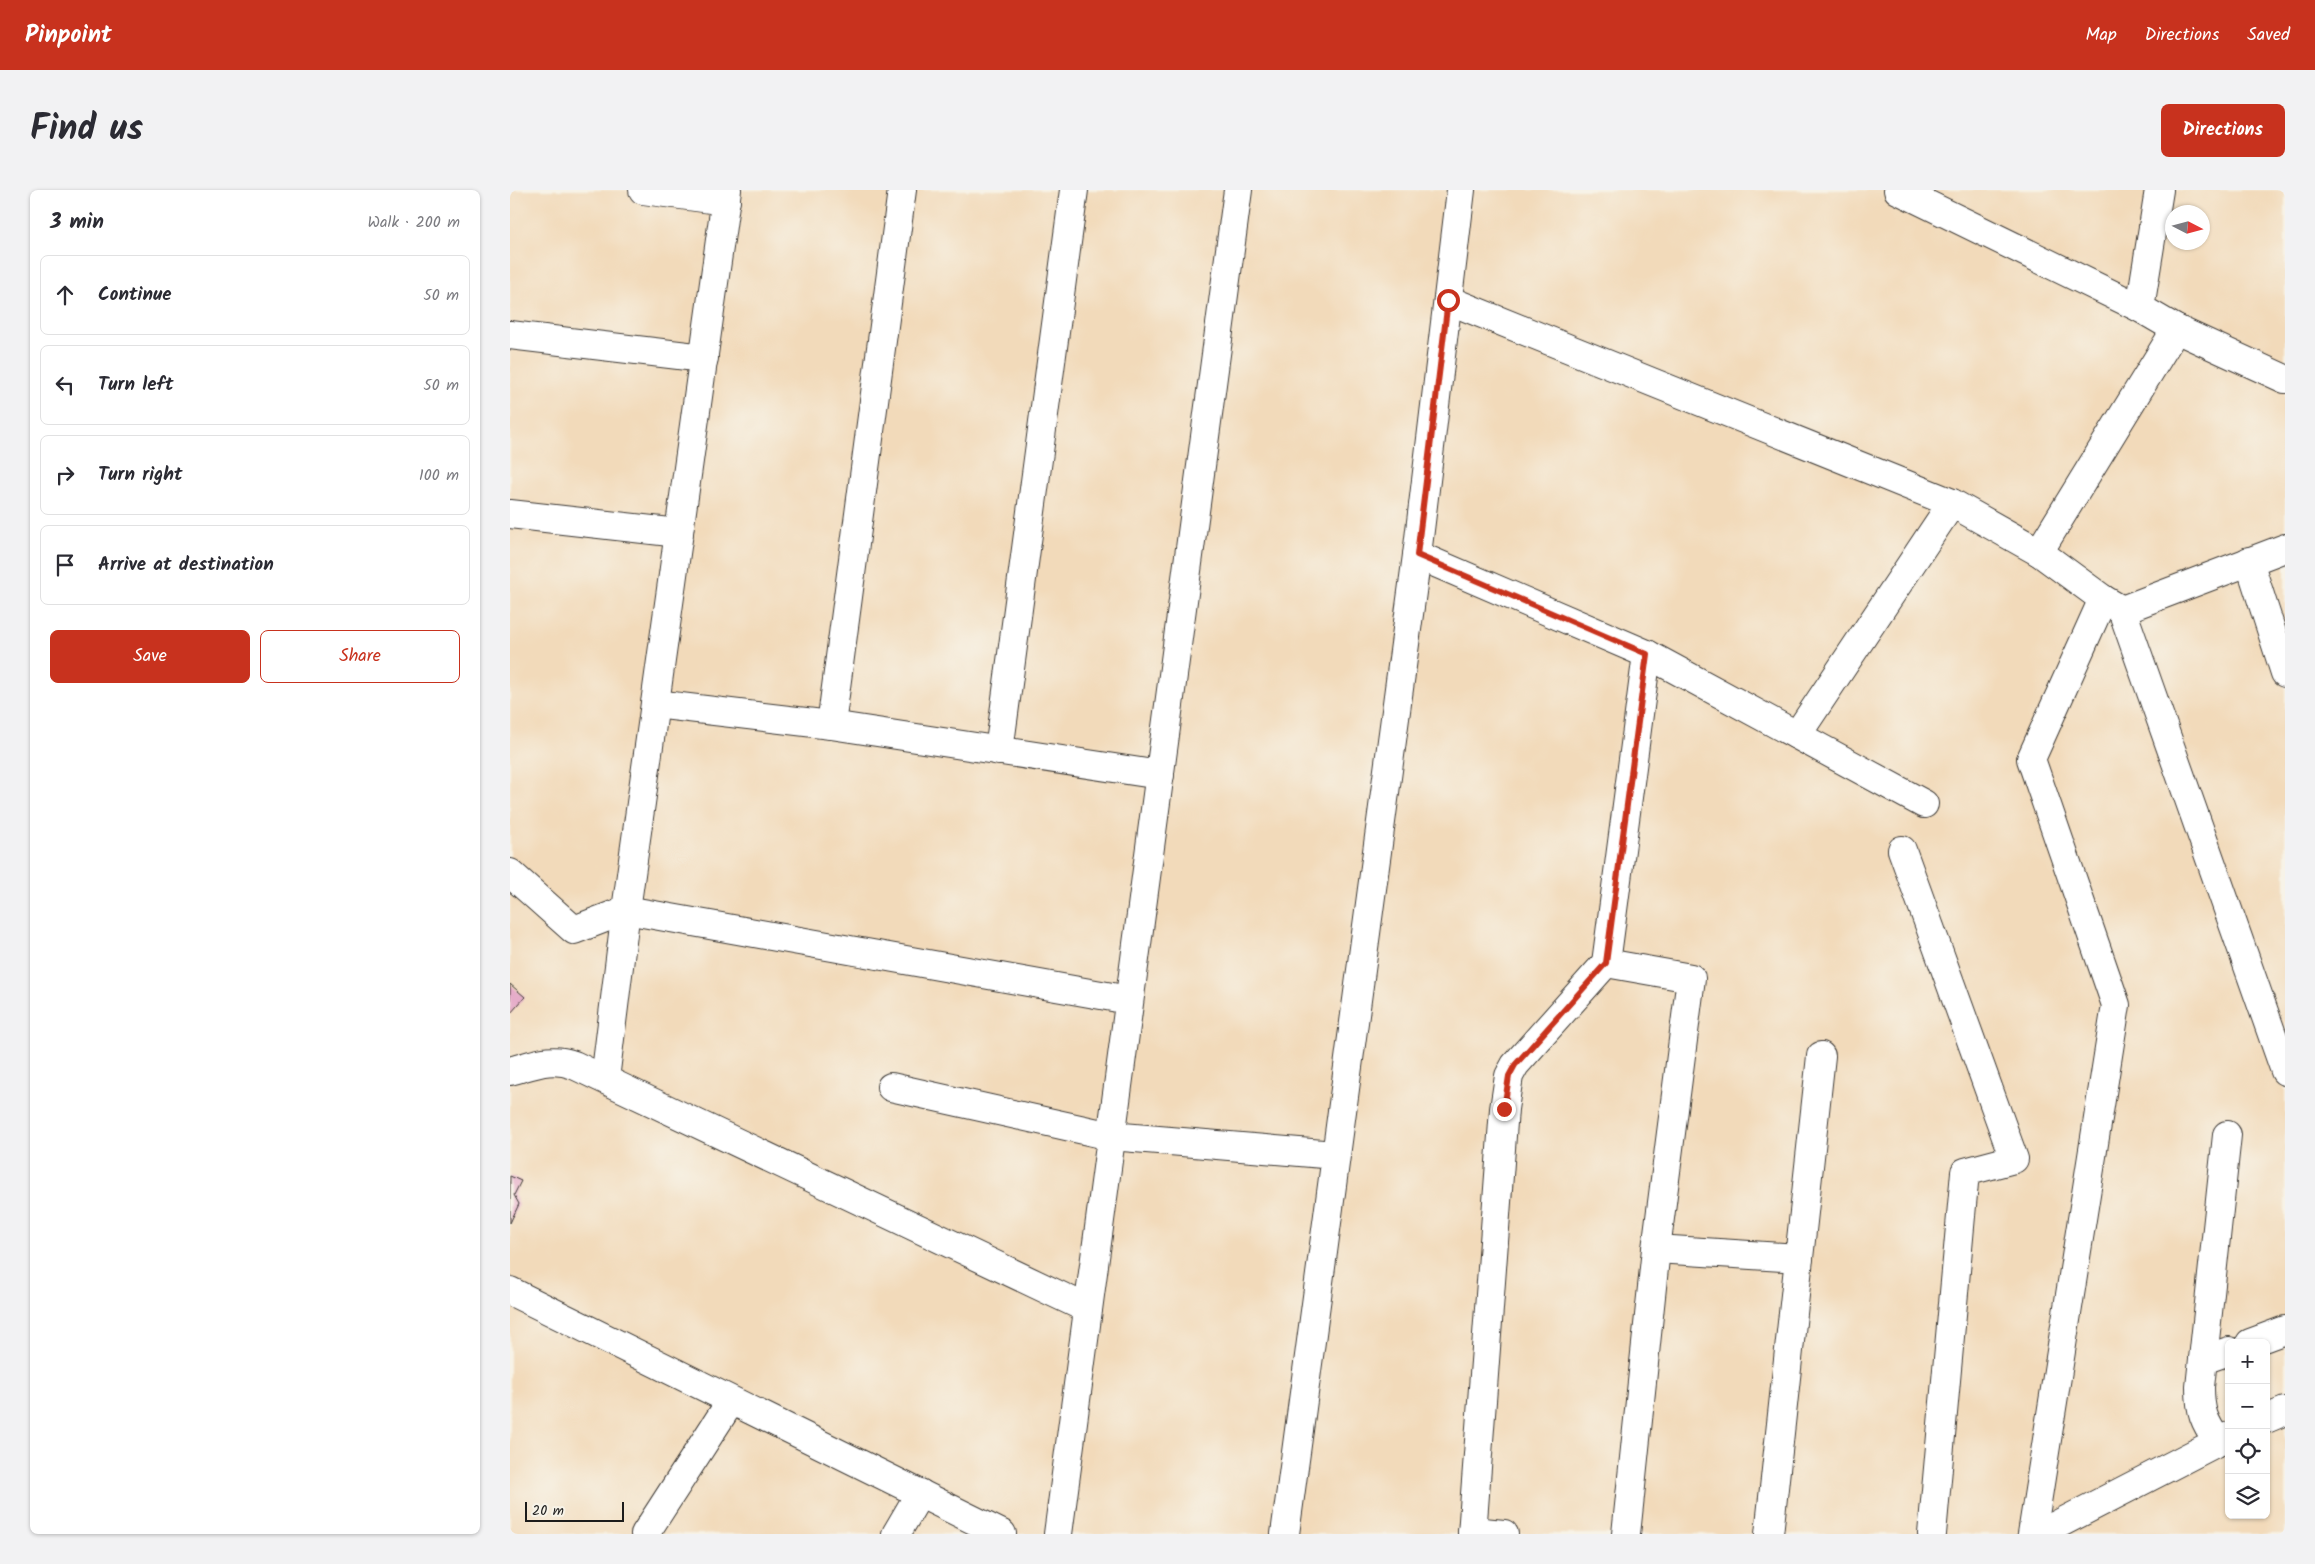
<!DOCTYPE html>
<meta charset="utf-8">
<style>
body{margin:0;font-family:Kalam,sans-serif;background:#f2f2f3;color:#2b2b33}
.controls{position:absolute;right:15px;bottom:15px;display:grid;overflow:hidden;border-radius:8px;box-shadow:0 1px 4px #0004}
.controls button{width:45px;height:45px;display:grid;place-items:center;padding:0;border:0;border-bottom:1px solid #e1e1e2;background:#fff;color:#2b2b33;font:25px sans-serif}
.compass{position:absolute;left:1655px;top:15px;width:45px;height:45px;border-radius:50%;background:#fff;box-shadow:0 1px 4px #0004;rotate:96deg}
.scale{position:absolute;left:15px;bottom:12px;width:99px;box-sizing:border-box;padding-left:5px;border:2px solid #1c1c1c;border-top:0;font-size:14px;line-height:18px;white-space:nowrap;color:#1c1c1c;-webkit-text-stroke:4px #f7f3e8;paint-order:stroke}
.stop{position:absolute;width:15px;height:15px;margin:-11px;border:4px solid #c8321e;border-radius:50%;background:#fff}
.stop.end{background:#c8321e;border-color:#fff;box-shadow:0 1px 5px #0008}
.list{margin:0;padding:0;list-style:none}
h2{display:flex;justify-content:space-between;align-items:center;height:65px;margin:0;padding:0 20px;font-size:21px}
h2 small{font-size:16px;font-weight:400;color:#7c7c81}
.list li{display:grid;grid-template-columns:32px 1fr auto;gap:15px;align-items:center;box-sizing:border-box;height:80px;margin:0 10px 10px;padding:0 10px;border:1px solid #e1e1e2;border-radius:8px}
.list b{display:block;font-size:19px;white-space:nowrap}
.list em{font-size:16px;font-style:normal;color:#7c7c81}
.actions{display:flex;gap:10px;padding:15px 20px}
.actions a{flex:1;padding:11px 0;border:1px solid #c8321e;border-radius:8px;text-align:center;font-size:18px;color:#c8321e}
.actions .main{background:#c8321e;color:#fff}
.icon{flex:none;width:28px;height:28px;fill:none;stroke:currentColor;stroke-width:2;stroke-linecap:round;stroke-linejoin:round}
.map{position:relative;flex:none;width:1775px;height:1344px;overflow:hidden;border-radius:8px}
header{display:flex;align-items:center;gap:30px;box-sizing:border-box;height:70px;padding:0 25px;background:#c8321e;color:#fff}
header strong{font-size:24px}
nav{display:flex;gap:28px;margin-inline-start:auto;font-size:18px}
.intro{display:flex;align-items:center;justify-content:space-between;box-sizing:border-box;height:120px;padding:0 30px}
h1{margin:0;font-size:35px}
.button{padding:12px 22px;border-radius:8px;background:#c8321e;color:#fff;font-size:18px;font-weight:700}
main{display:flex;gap:30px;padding:0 30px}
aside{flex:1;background:#fff;border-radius:8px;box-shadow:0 1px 4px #0004}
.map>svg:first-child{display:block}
</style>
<header>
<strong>Pinpoint</strong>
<nav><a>Map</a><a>Directions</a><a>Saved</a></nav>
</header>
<div class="intro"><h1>Find us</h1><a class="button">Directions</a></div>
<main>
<aside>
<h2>3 min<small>Walk · 200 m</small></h2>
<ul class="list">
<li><svg class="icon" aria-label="ahead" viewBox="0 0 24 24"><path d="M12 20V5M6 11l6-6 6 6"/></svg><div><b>Continue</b></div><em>50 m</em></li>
<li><svg class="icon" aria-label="left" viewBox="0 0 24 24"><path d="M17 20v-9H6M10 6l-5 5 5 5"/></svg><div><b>Turn left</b></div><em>50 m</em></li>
<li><svg class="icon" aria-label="right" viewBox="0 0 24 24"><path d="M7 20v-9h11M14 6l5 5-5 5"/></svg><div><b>Turn right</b></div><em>100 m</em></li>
<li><svg class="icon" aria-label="arrive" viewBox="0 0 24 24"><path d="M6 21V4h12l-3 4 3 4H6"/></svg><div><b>Arrive at destination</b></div></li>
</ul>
<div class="actions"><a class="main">Save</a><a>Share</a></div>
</aside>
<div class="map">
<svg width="1775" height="1344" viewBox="0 0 1775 1344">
<rect width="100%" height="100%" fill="#f7f3e8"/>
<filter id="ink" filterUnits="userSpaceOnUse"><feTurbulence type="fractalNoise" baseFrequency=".02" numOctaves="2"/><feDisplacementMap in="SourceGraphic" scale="10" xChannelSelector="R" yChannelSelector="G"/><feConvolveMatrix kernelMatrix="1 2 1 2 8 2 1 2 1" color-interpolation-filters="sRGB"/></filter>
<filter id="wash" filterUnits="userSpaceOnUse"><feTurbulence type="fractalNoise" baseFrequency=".0096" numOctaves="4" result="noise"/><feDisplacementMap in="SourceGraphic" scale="20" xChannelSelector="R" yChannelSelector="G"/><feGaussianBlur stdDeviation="1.12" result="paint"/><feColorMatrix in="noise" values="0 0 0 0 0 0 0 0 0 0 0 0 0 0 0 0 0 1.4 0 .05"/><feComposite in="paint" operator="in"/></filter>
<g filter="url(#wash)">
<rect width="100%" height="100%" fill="#f2daba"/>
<g id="blocks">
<g fill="#e29dc2">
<polygon points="0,794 15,807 0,824"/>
<polygon points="0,986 11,991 4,1005 9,1014 0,1033"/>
</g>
</g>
</g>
<g filter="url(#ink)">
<use href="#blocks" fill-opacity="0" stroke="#3c3834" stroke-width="1"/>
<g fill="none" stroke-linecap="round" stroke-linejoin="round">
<g stroke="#3c3834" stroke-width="30">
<g id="minor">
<polyline points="133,0 216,11"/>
<polyline points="392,0 321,535 650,585"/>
<polyline points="1388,0 1630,118 1666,139 1775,189"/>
<polyline points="938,110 1442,313 1529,362 1593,409 1612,420 1775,881"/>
<polyline points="1630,118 1649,0"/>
<polyline points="0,145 194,168"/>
<polyline points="0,324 169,343"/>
<polyline points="1529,362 1666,139"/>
<polyline points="907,365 1137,464 1414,614"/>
<polyline points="1739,371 1775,483"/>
<polyline points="1612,420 1775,358"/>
<polyline points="145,514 321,535"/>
<polyline points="1287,545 1442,313"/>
<polyline points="489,561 564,0"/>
<polyline points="1392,660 1504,969 1455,982 1422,1344"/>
<polyline points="0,683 64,740 116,720 619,810"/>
<path d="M0,881C23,875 41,866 64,875L578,1119"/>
<polyline points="95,889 116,720 217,0"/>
<polyline points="381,897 601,946 825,965"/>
<polyline points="1146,1059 1289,1068"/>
<polyline points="0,1101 492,1344"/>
<polyline points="1740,1153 1775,1140"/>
<polyline points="1693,1170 1719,1161"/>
<polyline points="1756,1229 1775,1221"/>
<path d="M1708,1252C1694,1231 1690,1222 1690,1197L1717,945"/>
<polyline points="962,1341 994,1344"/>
<polyline points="135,1344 221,1211"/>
<polyline points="386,1344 410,1303"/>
<polyline points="548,1344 728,0"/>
<polyline points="775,1344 907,365 951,0"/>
<polyline points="962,1344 994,919 999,886 1005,875 1096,773"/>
<polyline points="1116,1344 1146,1059 1181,788 1096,773 1137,464"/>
<polyline points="1259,1344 1311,866"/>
<polyline points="1522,1344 1606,815 1521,569 1593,409"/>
<polyline points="1529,1344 1719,1246"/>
</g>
</g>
<use href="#minor" stroke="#fff" stroke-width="28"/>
</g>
</g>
<g fill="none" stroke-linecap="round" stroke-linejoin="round" filter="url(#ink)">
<polyline stroke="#c8321e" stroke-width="6" points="938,110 907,365 1137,464 1096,773 1005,875 999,886 994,919"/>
</g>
</svg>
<div class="controls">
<button>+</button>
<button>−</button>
<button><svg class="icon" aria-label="locate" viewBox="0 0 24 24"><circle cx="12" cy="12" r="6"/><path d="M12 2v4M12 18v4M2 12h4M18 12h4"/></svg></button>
<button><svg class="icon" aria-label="layers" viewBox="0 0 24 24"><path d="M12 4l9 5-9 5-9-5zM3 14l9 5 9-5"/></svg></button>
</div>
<svg class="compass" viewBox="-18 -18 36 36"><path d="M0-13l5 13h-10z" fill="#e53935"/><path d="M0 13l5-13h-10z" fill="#7c7c81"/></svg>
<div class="scale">20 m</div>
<div class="stop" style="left:938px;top:110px"></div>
<div class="stop end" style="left:994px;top:919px"></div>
</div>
</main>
